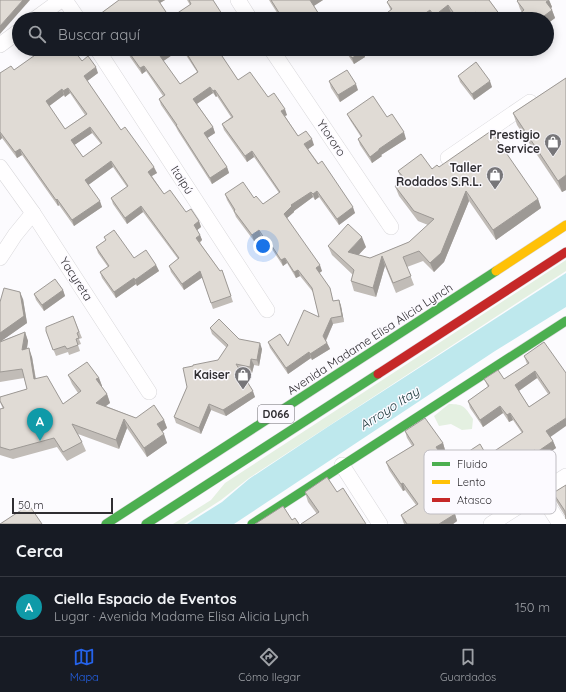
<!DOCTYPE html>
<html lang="es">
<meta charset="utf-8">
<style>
body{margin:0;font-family:Quicksand,sans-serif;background:#242831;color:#f1f3f6}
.scale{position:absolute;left:12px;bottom:10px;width:101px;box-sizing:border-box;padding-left:4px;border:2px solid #302e32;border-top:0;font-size:11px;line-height:14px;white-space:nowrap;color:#302e32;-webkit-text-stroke:3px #fcfaff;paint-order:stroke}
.you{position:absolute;left:263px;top:246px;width:14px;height:14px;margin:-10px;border:3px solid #fff;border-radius:50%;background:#1a73e8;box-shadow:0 0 0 6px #1a73e833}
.badge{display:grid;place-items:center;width:26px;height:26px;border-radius:50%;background:#2563eb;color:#fff;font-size:13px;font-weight:700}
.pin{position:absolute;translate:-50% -33px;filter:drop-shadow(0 1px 2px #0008)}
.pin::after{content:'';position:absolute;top:21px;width:14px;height:12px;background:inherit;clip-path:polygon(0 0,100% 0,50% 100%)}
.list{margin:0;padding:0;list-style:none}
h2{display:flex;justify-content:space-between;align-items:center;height:52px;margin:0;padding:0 16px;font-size:17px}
h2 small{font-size:13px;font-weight:400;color:#9ea1a6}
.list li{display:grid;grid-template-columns:26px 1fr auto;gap:12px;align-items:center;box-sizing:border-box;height:60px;padding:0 16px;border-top:1px solid #363941}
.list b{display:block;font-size:15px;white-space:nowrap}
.list p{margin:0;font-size:13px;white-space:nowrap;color:#9ea1a6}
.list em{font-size:13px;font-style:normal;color:#9ea1a6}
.icon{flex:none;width:22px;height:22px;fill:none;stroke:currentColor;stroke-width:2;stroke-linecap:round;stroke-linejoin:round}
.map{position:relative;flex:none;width:566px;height:524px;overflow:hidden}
.search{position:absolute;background:#171b24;box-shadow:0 2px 10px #0003;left:12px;right:12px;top:12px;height:44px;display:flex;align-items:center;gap:10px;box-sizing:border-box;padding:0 14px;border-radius:22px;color:#9ea1a6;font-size:15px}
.sheet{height:112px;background:#171b24}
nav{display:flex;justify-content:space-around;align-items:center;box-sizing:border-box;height:56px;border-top:1px solid #363941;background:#171b24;font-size:11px;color:#9ea1a6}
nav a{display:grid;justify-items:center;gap:2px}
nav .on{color:#2563eb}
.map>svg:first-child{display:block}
</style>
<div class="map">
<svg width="566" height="524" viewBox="0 0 566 524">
<rect width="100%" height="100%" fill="#fcfbfe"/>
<g fill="#e4f0e1">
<polygon points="566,260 566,271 249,478 221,500 184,524 173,524 211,500 225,483"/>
<path d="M449,404C464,404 465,407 473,419L472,429L462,430L451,424L439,426L434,416Z"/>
</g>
<polygon fill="#bee8ed" points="566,273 566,307 495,351 234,524 187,524 222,502 249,479 329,426"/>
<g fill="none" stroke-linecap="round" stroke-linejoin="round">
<g stroke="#d9d8db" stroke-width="16">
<g id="street">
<polyline points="65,0 78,19"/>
<polyline points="238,0 250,19"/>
<polyline points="35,19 61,0"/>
<polyline points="0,45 19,31"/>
<polyline points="97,49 267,310"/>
<polyline points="271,49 391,227"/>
<polyline points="448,158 530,102"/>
<polyline points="0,167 33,213 149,392"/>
<polyline points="0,258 15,235 33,213"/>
<polyline points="342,465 380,524"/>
<polyline points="540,493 560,524"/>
<polyline points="491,524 566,476"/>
</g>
</g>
<g stroke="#d9d8db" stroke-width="10">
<g id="fast">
<polyline points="106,524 496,271"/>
<polyline points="146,524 378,374"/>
<polyline points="252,524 566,321"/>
</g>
</g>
<g stroke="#d9d8db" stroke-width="10">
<polyline id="slow" points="496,271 566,225"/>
</g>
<g stroke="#d9d8db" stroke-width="10">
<polyline id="jam" points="378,374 566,252"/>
</g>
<use href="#street" stroke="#fffeff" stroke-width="15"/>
<use href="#fast" stroke="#4caf50" stroke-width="9"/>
<use href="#slow" stroke="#ffc107" stroke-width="9"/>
<use href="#jam" stroke="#c62828" stroke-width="9"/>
</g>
<g fill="#c1bcb7" fill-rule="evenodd">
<polygon points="119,0 165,0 160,3 170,18 190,5 187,0 213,0 224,19 97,19 96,17"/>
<polygon points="269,0 323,0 314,6 322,19 281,19"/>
<polygon points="489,0 503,19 455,19 451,13 443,19 434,19 432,17 430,19 379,19 391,11 387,2"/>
<polygon points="517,0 549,0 552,7 551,8 552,10 555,18 547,24 547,19 522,12 520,9"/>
<path d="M34,49H74L73,50L82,61L98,73L87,81L121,130L157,173L152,176L164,194L186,212L199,221L201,227L197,230L200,235L202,240L200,243L220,271L222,270L233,302L213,309L202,277L184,290L171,272L169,266L178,259L143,212L127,224L113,204L111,198L127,187L113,167L88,185L102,207L74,226L59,205L58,206L22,155L17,158L2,138L0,140V73L14,70L37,54ZM70,93L85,115L65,129L49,106L64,95L65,97ZM92,133L101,144L83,157L74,145Z"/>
<polygon points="131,49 181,49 163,61 180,84 197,72 182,49 231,49 221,55 238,80 268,97 287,115 285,116 298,136 314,145 308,149 355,213 339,225 319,197 315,200 313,197 294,211 294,212 287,218 322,271 319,273 330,288 333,301 339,300 341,306 344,322 333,324 326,341 330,349 312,360 311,358 288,374 270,348 268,342 288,346 319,317 313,292 300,276 296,278 287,263 283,266 270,246 268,247 261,236 254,241 236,217 234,212 227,200 225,194 254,198 263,204 279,193 254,157 247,162 224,130 222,124 231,117 217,96 216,97 213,93 197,104 213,127 215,133 207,138 227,167 229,173 212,184 178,131 176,127 161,105 159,99 163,96 146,71 142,74 130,57 128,51"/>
<polygon points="344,49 361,49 365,57 354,64"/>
<polygon points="498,49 512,49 502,56"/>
<polygon points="458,76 492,87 474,100 460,82"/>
<polygon points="566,78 566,190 562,192 517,125 513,113"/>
<polygon points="329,81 358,90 340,102 331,88"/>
<polygon points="347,114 387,117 406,139 381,155 382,156 372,163 360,145 358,139 361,137 350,120"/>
<polygon points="439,167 538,199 541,208 496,240 469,201 444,262 434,272 423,261 407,267 414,285 396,293 385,266 376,297 354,291 351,281 353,275 332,255 328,246 366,247 358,255 370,258 409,242 428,225 418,221 399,196 395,186 402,181 398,171 432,169"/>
<polygon points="104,237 134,258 156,265 159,271 137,286 136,284 116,298 102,278 100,272 108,267 98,253 96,247 106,240"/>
<polygon points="63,290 65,296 44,311 36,300 34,294"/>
<polygon points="23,299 27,323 1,341 25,332 28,341 27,349 32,357 36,379 63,404 78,393 72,384 68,375 99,378 102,386 102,387 107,394 110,403 106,406 136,418 164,420 167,428 162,432 167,443 147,457 127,428 119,449 78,434 82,442 86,451 67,461 57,447 13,459 0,455 0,409 3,409 0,402 0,397 27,389 24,378 0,382 0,302"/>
<polygon points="73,316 82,338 79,339 81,344 78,345 80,351 69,355 68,352 56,356 46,331"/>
<polygon points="210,328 239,339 262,349 259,366 254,365 252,373 240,371 255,397 226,416 211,410 201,434 176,423 174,417 187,387 218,360 227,348 212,334"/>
<path d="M524,356L566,373L550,437L553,441L556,448L540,459L538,457L521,468L522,472L508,481L509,483L500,489L498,486L495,488L494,486L473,500L470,496L451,509L455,514L457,521L453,524H404L401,515L416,505L405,490L403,491L389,470L386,462L412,446L407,438L405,431L443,443L445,450L440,453L448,465L487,456L522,433L513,420L509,422L503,413L483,427L470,408L468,401L488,387L484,379H504L527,364ZM537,378L548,394L529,407L519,391Z"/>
<polygon points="566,485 565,516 556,501 553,493"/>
<polygon points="305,492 337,492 366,524 317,514 308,502"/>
</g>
<g fill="#9d9995">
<polygon points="23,0 30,0 0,34 0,26"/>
<polygon points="157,0 165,0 158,4"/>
<polygon points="310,0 323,0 312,7"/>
<polygon points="549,0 552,7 549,10 546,2"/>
<polygon points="448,5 451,13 443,19 435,19 434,16"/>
<polygon points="430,10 432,17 430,19 417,19"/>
<polygon points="552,10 555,18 547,24 547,19 540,19"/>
<polygon points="476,12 478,19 467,19"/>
<polygon points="222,14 224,19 220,19 219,17"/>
<polygon points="127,15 128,19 122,19"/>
<polygon points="170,49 181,49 162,62 160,56"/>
<polygon points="220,49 231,49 220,56 218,50"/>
<polygon points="396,49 401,49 397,52"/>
<polygon points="500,49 512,49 502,56"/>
<polygon points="363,51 365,57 354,64 352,58"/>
<polygon points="144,66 146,71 142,74 140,68"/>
<polygon points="96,67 98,73 86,82 84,76"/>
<polygon points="490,81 492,87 474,100 472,94"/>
<polygon points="356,84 358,90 340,102 338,95"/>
<polygon points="210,87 213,93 195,105 193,99"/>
<polygon points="68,88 70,93 65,97 63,91"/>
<polygon points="62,89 64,95 48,107 46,101"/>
<polygon points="215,90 217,96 216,97 213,91"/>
<polygon points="285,109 287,115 283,117 281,111"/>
<polygon points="90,127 92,133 73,146 71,140"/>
<polygon points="213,127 215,133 206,139 204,133"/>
<polygon points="0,132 2,138 0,140"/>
<polygon points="404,132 406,139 381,155 382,156 372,163 370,157 379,149"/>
<polygon points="312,139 314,145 307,150 304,144"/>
<polygon points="20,149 22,155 17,158 15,152"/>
<polygon points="252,151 254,157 247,162 245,156"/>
<polygon points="111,161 113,167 87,186 85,180"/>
<polygon points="154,167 157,173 150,177 148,172"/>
<polygon points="227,167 229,173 212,184 210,178"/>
<polygon points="566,175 566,190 562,192 558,181"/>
<polygon points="317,191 319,197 315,200 313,194"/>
<polygon points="466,191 469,201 444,262 434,272 430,263"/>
<polygon points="311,192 313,197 294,211 294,212 286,219 284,214 291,205"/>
<polygon points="57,199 59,205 58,206 56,200"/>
<polygon points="538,199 541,208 496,240 493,230"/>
<polygon points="100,201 102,207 74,226 72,220"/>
<polygon points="141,206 143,212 127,224 125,218"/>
<polygon points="353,207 355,213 339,225 337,219"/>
<polygon points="199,221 201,227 196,231 194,225"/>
<polygon points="259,230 261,236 254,241 252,235"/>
<polygon points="200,235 202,240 198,243 196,238"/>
<polygon points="362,237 366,247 352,262 348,252"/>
<polygon points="268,240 270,246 268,247 266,241"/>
<polygon points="382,256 385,266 376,297 373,288"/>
<polygon points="285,258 287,263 283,266 281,260"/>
<polygon points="156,265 159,271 137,286 135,280"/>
<polygon points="320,265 322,271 318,274 316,268"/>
<polygon points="298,270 300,276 296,278 294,272"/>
<polygon points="200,271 203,277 184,290 182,284"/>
<polygon points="134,278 136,284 116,298 114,292"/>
<polygon points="63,290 65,296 44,311 42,305"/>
<polygon points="20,292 23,299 27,323 0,342 0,333"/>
<polygon points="339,300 341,306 344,322 342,316"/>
<polygon points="331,318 333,324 325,342 323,336"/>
<polygon points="25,332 28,341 25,358 22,350"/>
<polygon points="260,343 262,349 259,366 257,360"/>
<polygon points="327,343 330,349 312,360 310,354"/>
<polygon points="29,348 32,357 37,388 34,379"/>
<polygon points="309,352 311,358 288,374 286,368"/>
<polygon points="251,359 254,365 252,373 250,367"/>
<polygon points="535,371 537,378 517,392 515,385"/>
<polygon points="99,378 102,386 100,388 96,379"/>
<polygon points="253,391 255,397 226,416 223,410"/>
<polygon points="107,394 110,403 99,411 96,403"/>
<polygon points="209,404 211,410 201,434 199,428"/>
<polygon points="500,406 503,413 483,427 480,420"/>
<polygon points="510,413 513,420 509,422 507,415"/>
<polygon points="566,418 566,426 549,438 546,431"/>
<polygon points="124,419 127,428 119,449 116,440"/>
<polygon points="164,420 167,428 160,433 157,424"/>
<polygon points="164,434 167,443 147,457 144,448"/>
<polygon points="553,441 556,448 540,459 537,452"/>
<polygon points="443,443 445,450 439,454 436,447"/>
<polygon points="535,450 538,457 521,468 522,472 508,481 509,483 500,489 497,482 506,474 518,461"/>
<polygon points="491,479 494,486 473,500 470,493"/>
<polygon points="495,479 498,486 495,488 492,481"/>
<polygon points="403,483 405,490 403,491 401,484"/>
<polygon points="467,489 470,496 450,510 447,503"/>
<polygon points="455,514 457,521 453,524 439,524"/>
</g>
<g fill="#e0dbd5" stroke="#9d9995" fill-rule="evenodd">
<polygon points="0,0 23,0 0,26"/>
<polygon points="119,0 158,0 170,18 191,4 189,0 213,0 222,14 219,17 220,19 130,19 127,15 122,19 97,19 96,17"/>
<polygon points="271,0 310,0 322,19 283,19"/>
<polygon points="389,0 489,0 503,19 481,19 476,12 467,19 458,19 448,5 434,16 430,10 417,19 379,19 392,9 387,2"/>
<polygon points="518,0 549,0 546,2 552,10 540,19 513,19 524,10 517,1"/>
<path d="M36,49H73L82,61L88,56L96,67L84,76L121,130L125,127L154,167L148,172L164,194L170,190L186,212L191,209L199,221L194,225L200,235L196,238L220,271L222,270L231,296L211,303L200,271L182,284L169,266L179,258L141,206L125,218L111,198L128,186L111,161L85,180L100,201L72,220L57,199L56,200L20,149L15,152L0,132V73L11,66L14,70L38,53ZM68,88L87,114L65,129L46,101L62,89L63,91ZM90,127L102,143L83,157L71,140Z"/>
<polygon points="131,49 170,49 160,56 180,84 198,72 184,49 220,49 218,50 238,80 250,72 268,97 274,93 285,109 281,111 298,136 306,131 312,139 304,144 318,164 322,161 353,207 337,219 317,191 313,194 311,192 291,205 292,206 284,214 320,265 316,268 330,288 333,301 339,300 342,316 331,318 323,336 327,343 310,354 309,352 286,368 268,342 280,334 288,346 304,310 319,317 312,288 298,270 294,272 285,258 281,260 268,240 266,241 259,230 252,235 234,211 235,210 225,194 243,182 254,198 256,196 263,204 280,192 252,151 245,156 222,124 233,117 215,90 213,91 210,87 193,99 213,127 204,133 227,167 210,178 176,125 177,125 159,99 165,95 144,66 140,68 128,51"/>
<polygon points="346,49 361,49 363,51 352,58"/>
<polygon points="476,62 490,81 472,94 458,76"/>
<polygon points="347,70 356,84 338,95 329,81"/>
<polygon points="566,78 566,175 558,181 513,113"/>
<polygon points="373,96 387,117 392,114 404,132 379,149 379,150 370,157 358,139 362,136 347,114"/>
<polygon points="491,131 538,199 493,230 466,191 441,253 430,263 419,251 403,257 411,276 393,283 382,256 373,288 351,281 354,270 328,246 348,224 362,237 348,252 370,258 409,242 434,219 414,211 395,186 405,179 398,171 421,154 432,169 437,165 439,167"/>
<polygon points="114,230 134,258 146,250 156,265 135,280 134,278 114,292 100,272 109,266 96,247 106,240 104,237"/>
<polygon points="55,279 63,290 42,305 34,294"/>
<polygon points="4,288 20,292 24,316 0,333 0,302"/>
<polygon points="73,316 79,332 77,333 79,338 76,339 78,345 67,349 65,346 53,350 46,331 46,327"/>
<polygon points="219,319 239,339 260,343 257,360 251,359 250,367 236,364 253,391 223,410 209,404 199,428 174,417 187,387 183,368 193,366 193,365 218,360 228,345 210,328"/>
<polygon points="25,332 22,350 29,348 34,379 47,376 63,404 81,391 68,375 87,362 99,378 96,379 107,394 96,403 136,418 154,405 164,420 157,424 164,434 144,448 124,419 116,440 72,424 82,442 63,452 54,438 10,450 0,447 0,409 4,408 0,401 0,397 27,389 22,369 0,372 0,342"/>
<path d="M544,342L566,373V418L546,431L553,441L537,452L535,450L518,461L520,465L506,474V476L497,482L495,479L492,481L491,479L470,493L467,489L447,503L455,514L439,524H407L401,515L418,504L403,483L401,484L386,462L414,445L405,431L425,418L443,443L436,447L448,465L480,444L487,456L523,432L510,413L507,415L500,406L480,420L468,401L489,386L484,379L498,370L504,379L529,363L524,356ZM535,371L550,393L529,407L515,385Z"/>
<polygon points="327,477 337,492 343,488 366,524 301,524 319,512 305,492"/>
<polygon points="566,485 566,519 565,511 553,493"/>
<polygon points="29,505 42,524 0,524"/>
<polygon points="283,506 292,520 295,518 299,524 255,524"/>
</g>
<defs>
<g id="shop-pin" transform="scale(0.9)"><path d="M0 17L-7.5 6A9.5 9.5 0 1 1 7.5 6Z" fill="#777679" stroke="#fcfaff"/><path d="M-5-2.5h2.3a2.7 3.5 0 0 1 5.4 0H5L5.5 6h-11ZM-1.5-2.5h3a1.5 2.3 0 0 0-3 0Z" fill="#fff"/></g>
</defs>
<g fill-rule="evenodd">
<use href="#shop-pin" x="553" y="142"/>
<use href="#shop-pin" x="495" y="175"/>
<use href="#shop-pin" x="243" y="375"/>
</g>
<g text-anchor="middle" stroke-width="3" stroke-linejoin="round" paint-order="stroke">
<rect fill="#fcfaff" stroke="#6d6b70" stroke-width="1" x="258" y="405" width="36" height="18" rx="3"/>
<g font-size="11" font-weight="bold" fill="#302e32">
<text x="276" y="418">D066</text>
</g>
<g font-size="12" font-weight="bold" fill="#302e32" stroke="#fcfaff" text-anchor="end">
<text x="540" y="139">Prestigio<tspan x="540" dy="14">Service</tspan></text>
<text x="482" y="172">Taller<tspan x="482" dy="14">Rodados S.R.L.</tspan></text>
<text x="230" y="379">Kaiser</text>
</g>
<g font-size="12" fill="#302e32" stroke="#fcfaff">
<text transform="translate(331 138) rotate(56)" y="4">Ytororo</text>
<text transform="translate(182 180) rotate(57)" y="4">Itaipú</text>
<text transform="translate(76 279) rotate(57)" y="4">Yacyreta</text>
<text transform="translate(370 339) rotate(-33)" y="4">Avenida Madame Elisa Alicia Lynch</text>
</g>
<g font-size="13" font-style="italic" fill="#123134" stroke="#fcfaff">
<text transform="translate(389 408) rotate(-33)" y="5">Arroyo Itay</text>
</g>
</g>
<rect x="424" y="450" width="132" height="64" rx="6" fill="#fcfaff" stroke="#bfbdc2" stroke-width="1"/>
<rect x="432" y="462" width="18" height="4" fill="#4caf50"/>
<rect x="432" y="480" width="18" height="4" fill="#ffc107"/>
<rect x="432" y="498" width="18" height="4" fill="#c62828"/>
<g font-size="11" fill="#302e32">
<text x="457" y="468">Fluido</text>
<text x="457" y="486">Lento</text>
<text x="457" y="504">Atasco</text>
</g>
</svg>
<div class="scale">50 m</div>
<div class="you"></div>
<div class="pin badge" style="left:40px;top:441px;background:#0f9aa8">A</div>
<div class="search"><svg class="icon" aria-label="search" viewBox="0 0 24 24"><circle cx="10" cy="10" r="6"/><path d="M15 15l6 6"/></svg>Buscar aquí</div>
</div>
<section class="sheet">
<h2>Cerca<small></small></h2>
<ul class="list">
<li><span class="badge" style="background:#0f9aa8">A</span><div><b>Ciella Espacio de Eventos</b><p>Lugar · Avenida Madame Elisa Alicia Lynch</p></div><em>150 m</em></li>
</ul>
</section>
<nav>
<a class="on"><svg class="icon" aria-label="map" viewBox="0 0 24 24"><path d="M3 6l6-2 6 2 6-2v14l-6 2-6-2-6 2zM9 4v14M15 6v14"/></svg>Mapa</a>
<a><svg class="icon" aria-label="directions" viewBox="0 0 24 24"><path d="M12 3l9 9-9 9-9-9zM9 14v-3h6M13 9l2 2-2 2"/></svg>Cómo llegar</a>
<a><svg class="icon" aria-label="saved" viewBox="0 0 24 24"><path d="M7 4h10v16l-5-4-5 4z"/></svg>Guardados</a>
</nav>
